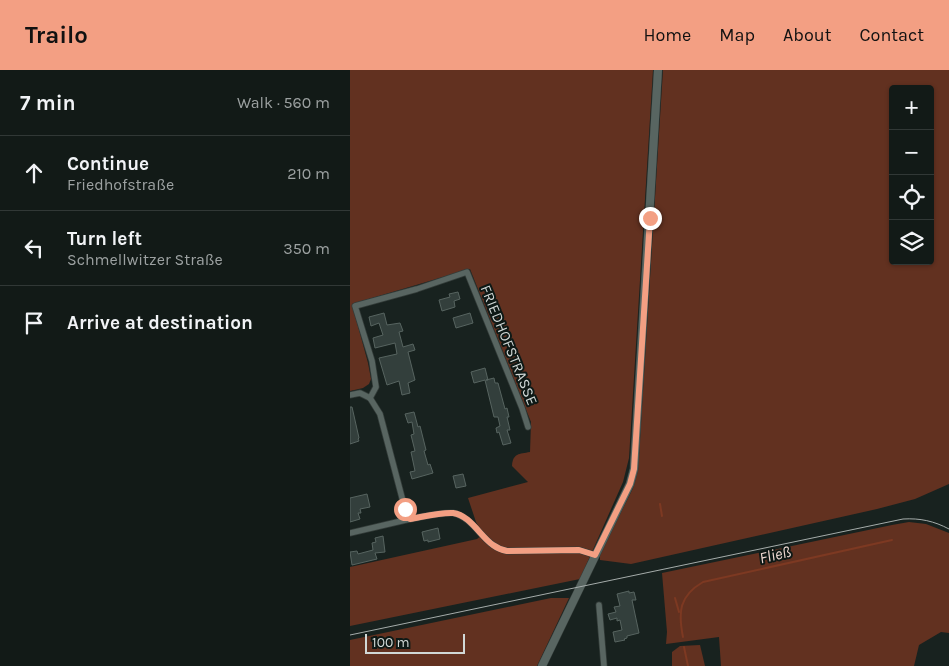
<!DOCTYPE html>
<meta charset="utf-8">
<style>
body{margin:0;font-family:Karla,sans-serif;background:#1f2724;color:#f1f3f6}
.controls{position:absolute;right:15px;top:15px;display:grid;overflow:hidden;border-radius:5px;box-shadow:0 1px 4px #0004}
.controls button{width:45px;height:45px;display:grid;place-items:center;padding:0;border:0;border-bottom:1px solid #313836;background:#121a17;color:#f1f3f6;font:25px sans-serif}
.scale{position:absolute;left:15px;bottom:12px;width:100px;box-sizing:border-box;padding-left:5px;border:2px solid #d1d8d6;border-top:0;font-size:14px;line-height:18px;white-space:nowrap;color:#d1d8d6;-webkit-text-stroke:4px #0e1916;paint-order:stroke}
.stop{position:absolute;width:15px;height:15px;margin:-11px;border:4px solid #f39f83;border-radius:50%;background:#fff}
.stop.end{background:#f39f83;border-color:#fff;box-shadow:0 1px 5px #0008}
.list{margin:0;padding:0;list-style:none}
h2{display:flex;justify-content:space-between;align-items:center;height:65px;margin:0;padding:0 20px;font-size:21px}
h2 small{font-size:16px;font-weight:400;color:#9ca1a1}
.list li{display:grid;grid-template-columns:32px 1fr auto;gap:15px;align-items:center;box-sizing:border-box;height:75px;padding:0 20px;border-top:1px solid #313836}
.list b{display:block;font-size:19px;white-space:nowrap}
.list p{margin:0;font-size:16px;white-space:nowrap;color:#9ca1a1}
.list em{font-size:16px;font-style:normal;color:#9ca1a1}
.icon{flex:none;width:28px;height:28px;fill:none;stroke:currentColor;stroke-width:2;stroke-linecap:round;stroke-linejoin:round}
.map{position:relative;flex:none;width:599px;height:596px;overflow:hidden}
header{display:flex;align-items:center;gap:30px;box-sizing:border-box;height:70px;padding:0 25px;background:#f39f83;color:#111}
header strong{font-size:24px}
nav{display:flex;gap:28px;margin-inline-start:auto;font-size:18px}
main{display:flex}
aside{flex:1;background:#121a17}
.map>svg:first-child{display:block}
</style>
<header>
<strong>Trailo</strong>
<nav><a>Home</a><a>Map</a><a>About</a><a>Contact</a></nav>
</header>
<main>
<aside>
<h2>7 min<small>Walk · 560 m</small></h2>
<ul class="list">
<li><svg class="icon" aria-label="ahead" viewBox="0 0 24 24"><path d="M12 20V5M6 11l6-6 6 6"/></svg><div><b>Continue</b><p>Friedhofstraße</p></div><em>210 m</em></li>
<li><svg class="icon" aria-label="left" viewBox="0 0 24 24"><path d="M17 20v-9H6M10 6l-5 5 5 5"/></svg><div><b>Turn left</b><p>Schmellwitzer Straße</p></div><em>350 m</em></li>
<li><svg class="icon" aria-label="arrive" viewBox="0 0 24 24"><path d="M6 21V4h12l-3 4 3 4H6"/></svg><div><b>Arrive at destination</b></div></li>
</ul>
</aside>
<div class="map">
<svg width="599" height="596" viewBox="0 0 599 596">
<rect width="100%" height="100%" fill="#18221f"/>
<g fill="#623120" fill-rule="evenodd">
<path d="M0,0H303L279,388L273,412L230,509L0,556V497L127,469L133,464L126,452L118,428L178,412L162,396C163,383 169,384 180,382L181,352L120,199L2,234L18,293L21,309L19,314L13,318L0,321Z"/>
<path d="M313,0H599V414L565,429L527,439L281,494L250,490V484L283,418L289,384ZM543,19H580V191H543Z"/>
<polygon points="559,452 576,454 599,463 599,563 591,562 569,575 564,596 371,596 369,567 316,574 317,562 312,503 542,455"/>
<polygon points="201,528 219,528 187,596 0,596 0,570"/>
<polygon points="350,575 355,596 322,596 322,582 330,576"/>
</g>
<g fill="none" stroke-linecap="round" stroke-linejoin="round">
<g stroke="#7d3922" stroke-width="2">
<polyline points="310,434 312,446"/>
<polyline points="325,528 329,542"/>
<path d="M333,567C328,542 329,526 353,512L542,470"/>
<polyline points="334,577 338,596"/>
</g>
</g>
<g fill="#333f3c" stroke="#576460">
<polygon points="108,222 110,229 104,231 105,237 92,241 89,230 100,227 99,224"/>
<polygon points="34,243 37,255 50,253 53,261 49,262 53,277 63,274 65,280 58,282 65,310 58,313 60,323 52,325 49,311 37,315 29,288 47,284 45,273 25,278 23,268 33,265 29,253 21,256 19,247"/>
<polygon points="120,243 123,253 106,258 103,248"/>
<polygon points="135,298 138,310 136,310 144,308 145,313 148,313 155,339 157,338 159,347 157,347 160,360 157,360 161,373 153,375 149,362 147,363 146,358 150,356 148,347 144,347 135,310 124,313 121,302"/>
<polygon points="0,337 2,337 9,368 8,369 9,371 0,374"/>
<polygon points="64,342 68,357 70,356 76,380 74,381 78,395 80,394 83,403 62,409 60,402 65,401 61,382 65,381 61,365 64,364 62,352 58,353 55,344"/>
<polygon points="113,404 116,416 106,418 103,406"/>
<polygon points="17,424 20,437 10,439 11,443 8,443 10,449 0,452 0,428"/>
<polygon points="88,458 90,469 78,472 78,470 74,471 72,462"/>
<polygon points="33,466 35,482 25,483 27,489 2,495 0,482 7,481 8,484 23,480 22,473 26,472 25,468"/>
<polygon points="279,521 279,523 284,522 286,530 282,530 289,563 277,566 277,568 274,569 275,570 265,572 263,562 272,560 270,550 267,551 267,548 260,550 258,544 266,542 264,537 270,536 267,524"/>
</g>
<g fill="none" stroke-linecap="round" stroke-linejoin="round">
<g stroke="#343d3a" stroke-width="7">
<g id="minor">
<polyline points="0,325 10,323 20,328"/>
<polyline points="20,328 26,317 22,291 5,236 67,219 117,202 172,338 178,357"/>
<path d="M20,328L30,344L55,439L60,449C72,447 92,442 103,443C120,446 130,466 143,475C147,478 152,480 157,481L229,480L245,485"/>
<polyline points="0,463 60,449"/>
<polyline points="249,535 254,596"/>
</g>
</g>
<g stroke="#343d3a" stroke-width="9">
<polyline id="tertiary" points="192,596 280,414 284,399 308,0"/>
</g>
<use href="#minor" stroke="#586561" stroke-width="5.5"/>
<use href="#tertiary" stroke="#586561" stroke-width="8"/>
<path stroke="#a5acaa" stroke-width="1" d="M0,565L553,449C570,448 584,451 599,459"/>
</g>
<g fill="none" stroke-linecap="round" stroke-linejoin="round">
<path stroke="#f39f83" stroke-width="6" d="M55,439L60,449C72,447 92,442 103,443C120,445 130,466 143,475C147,478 152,480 157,481L229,480L245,485L280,414L284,399L300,148"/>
</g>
<g text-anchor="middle" stroke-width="4" stroke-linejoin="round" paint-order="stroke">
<g font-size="15" fill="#d1d8d6" stroke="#0e1916">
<text transform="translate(159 275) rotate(68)" y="5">FRIEDHOFSTRASSE</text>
</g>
<g font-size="16" font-style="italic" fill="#f0dad3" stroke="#0e1916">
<text transform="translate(425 484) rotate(-13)" y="6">Fließ</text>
</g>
</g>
</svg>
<div class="controls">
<button>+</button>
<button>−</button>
<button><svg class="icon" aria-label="locate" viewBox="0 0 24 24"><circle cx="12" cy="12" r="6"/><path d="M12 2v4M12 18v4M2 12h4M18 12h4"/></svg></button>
<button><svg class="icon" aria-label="layers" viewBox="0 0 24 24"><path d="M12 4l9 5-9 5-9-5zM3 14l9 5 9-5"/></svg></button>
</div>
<div class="scale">100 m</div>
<div class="stop" style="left:55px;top:439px"></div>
<div class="stop end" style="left:300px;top:148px"></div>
</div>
</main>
